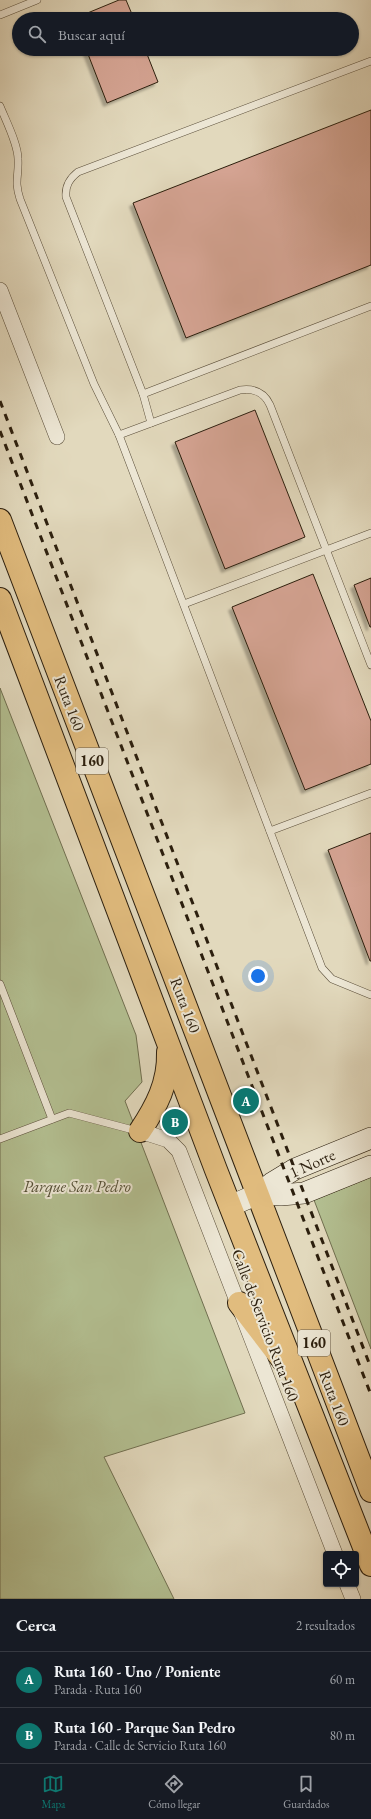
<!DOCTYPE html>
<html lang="es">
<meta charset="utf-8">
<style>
body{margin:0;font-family:"EB Garamond",serif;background:#242831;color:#f1f3f6}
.controls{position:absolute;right:12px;bottom:12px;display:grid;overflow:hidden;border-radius:4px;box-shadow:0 1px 3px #0004}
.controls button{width:36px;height:36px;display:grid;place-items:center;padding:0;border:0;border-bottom:1px solid #363941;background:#171b24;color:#f1f3f6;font:20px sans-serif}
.you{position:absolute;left:258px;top:976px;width:14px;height:14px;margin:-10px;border:3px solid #fff;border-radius:50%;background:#1a73e8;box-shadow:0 0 0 6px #1a73e833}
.badge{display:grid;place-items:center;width:26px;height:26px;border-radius:50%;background:#0f766e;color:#fff;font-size:13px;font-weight:700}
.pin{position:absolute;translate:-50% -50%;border:2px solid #fff;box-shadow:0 1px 4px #0006}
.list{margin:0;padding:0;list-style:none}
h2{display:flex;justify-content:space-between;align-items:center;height:52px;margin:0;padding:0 16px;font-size:17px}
h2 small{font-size:13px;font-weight:400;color:#9ea1a6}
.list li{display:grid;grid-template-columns:26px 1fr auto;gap:12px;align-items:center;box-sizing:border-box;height:56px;padding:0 16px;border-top:1px solid #363941}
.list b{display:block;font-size:15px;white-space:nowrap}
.list p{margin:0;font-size:13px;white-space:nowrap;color:#9ea1a6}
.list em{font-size:13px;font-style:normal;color:#9ea1a6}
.icon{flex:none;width:22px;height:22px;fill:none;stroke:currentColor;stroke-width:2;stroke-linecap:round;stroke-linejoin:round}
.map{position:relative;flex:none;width:371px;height:1599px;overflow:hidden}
.search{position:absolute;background:#171b24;box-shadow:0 1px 3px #0004;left:12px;right:12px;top:12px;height:44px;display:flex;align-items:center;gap:10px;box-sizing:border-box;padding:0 14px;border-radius:22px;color:#9ea1a6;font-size:15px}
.sheet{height:164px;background:#171b24}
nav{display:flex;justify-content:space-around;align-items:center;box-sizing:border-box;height:56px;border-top:1px solid #363941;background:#171b24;font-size:11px;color:#9ea1a6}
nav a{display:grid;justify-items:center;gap:2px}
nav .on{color:#0f766e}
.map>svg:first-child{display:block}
</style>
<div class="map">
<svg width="371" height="1599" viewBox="0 0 371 1599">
<defs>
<filter id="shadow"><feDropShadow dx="-3.5" dy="3.5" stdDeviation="1" flood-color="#0004"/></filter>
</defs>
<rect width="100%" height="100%" fill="#e2d9bd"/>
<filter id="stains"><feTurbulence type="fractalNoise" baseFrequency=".005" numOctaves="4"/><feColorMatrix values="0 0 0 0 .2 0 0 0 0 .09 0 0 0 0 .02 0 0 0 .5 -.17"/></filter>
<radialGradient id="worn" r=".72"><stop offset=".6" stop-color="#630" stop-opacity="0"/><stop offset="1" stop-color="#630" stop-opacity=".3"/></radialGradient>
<g fill="#b3bf91" stroke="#706f50">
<polygon points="0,688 136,1035 142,1082 125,1101 245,1413 104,1457 174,1599 0,1599"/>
<polygon points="371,1177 371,1349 314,1200"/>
</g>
<g fill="#d4a392" stroke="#2c1f0e" filter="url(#shadow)">
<polygon points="119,0 126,0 134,19 73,19"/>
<polygon points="86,49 145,49 158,82 107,103"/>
<polygon points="371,110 371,265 186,338 133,203"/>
<polygon points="255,410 305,537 225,569 175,442"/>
<polygon points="313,574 371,721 371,764 305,790 232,607"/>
<polygon points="371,578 371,627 370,627 354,585"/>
<polygon points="371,833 371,961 370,961 328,850"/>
</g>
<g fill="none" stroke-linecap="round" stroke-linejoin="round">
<g stroke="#5a4e3a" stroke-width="8">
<g id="lane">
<polyline points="0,15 37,0"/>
<path d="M0,106C6,121 18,144 18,159C19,177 14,180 20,199L94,384L119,435L322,968L332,979L371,995"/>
<polyline points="143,394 371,306"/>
<path d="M151,423L143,394L66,197C65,186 69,179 78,172L371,61"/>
<path d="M119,435L240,390C254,388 264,392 270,405L371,665"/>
<polyline points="184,604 371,533"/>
<polyline points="270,831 371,793"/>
<polyline points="0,984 52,1119"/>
<polyline points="0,1139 69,1113 137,1131"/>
</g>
</g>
<g stroke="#5a4e3a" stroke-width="16">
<g id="street">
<polyline points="0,290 57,437"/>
<polyline points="140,1131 168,1140 179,1151 335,1554"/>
<polyline points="347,1584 353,1599"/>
</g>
</g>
<g stroke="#2c1f0e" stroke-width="22">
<g id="secondary">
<polyline points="258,1194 281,1195 304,1193 371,1166"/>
<polyline points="230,1206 258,1194 272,1183 295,1169 371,1138"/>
</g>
</g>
<g stroke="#2c1f0e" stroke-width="24">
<g id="highway">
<polyline points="0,520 371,1491"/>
<polyline points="0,599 216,1170 371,1565"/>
<path d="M140,1131C156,1107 169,1083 168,1052"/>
<polyline points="239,1303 285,1363"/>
</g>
</g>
<use href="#lane" stroke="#ece6d4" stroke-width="7"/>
<use href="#street" stroke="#ece6d4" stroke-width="15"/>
<use href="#secondary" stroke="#ece6d4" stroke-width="21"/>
<use href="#highway" stroke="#e1bc7e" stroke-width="22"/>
<g stroke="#2c1f0e" stroke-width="3" stroke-dasharray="7 7" stroke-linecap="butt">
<polyline points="0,401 371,1368"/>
<polyline points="0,431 371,1395"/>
</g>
</g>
<g text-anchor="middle" stroke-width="4" stroke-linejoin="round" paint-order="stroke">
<g fill="#ece6d4" stroke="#665b49" stroke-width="1">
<rect x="76" y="748" width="32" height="26" rx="3"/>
<rect x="298" y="1330" width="32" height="26" rx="3"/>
</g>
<g font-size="15" font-weight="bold" fill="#2c1f0e">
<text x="92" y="766">160</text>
<text x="314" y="1348">160</text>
</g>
<g font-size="16" fill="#2c1f0e" stroke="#ece6d4">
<text transform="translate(70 703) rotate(69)" y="6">Ruta 160</text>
<text transform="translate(186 1005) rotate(69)" y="6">Ruta 160</text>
<text transform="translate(312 1163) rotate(-24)" y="6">1 Norte</text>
<text transform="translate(266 1325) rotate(69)" y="6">Calle de Servicio Ruta 160</text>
<text transform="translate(335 1398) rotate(69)" y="6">Ruta 160</text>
</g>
<g font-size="16" font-style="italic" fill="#544f35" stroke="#ece6d4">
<text x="77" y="1192">Parque San Pedro</text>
</g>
</g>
<rect width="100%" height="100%" filter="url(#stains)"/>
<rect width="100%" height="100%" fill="url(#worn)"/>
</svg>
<div class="controls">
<button><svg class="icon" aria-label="locate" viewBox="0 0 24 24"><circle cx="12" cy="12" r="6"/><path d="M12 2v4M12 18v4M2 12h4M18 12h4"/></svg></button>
</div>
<div class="you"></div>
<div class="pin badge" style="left:246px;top:1101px">A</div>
<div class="pin badge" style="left:175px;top:1122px">B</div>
<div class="search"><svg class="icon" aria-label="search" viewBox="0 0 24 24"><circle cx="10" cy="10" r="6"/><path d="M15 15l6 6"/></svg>Buscar aquí</div>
</div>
<section class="sheet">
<h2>Cerca<small>2 resultados</small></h2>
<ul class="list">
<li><span class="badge">A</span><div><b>Ruta 160 - Uno / Poniente</b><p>Parada · Ruta 160</p></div><em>60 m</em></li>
<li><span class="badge">B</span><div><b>Ruta 160 - Parque San Pedro</b><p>Parada · Calle de Servicio Ruta 160</p></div><em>80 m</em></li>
</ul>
</section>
<nav>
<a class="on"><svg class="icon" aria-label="map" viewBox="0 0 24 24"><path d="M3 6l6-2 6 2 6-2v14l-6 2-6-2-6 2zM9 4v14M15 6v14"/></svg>Mapa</a>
<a><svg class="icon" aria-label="directions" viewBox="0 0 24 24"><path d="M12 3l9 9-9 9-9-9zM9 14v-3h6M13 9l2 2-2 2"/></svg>Cómo llegar</a>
<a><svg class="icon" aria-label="saved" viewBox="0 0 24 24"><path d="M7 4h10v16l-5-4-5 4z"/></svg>Guardados</a>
</nav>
